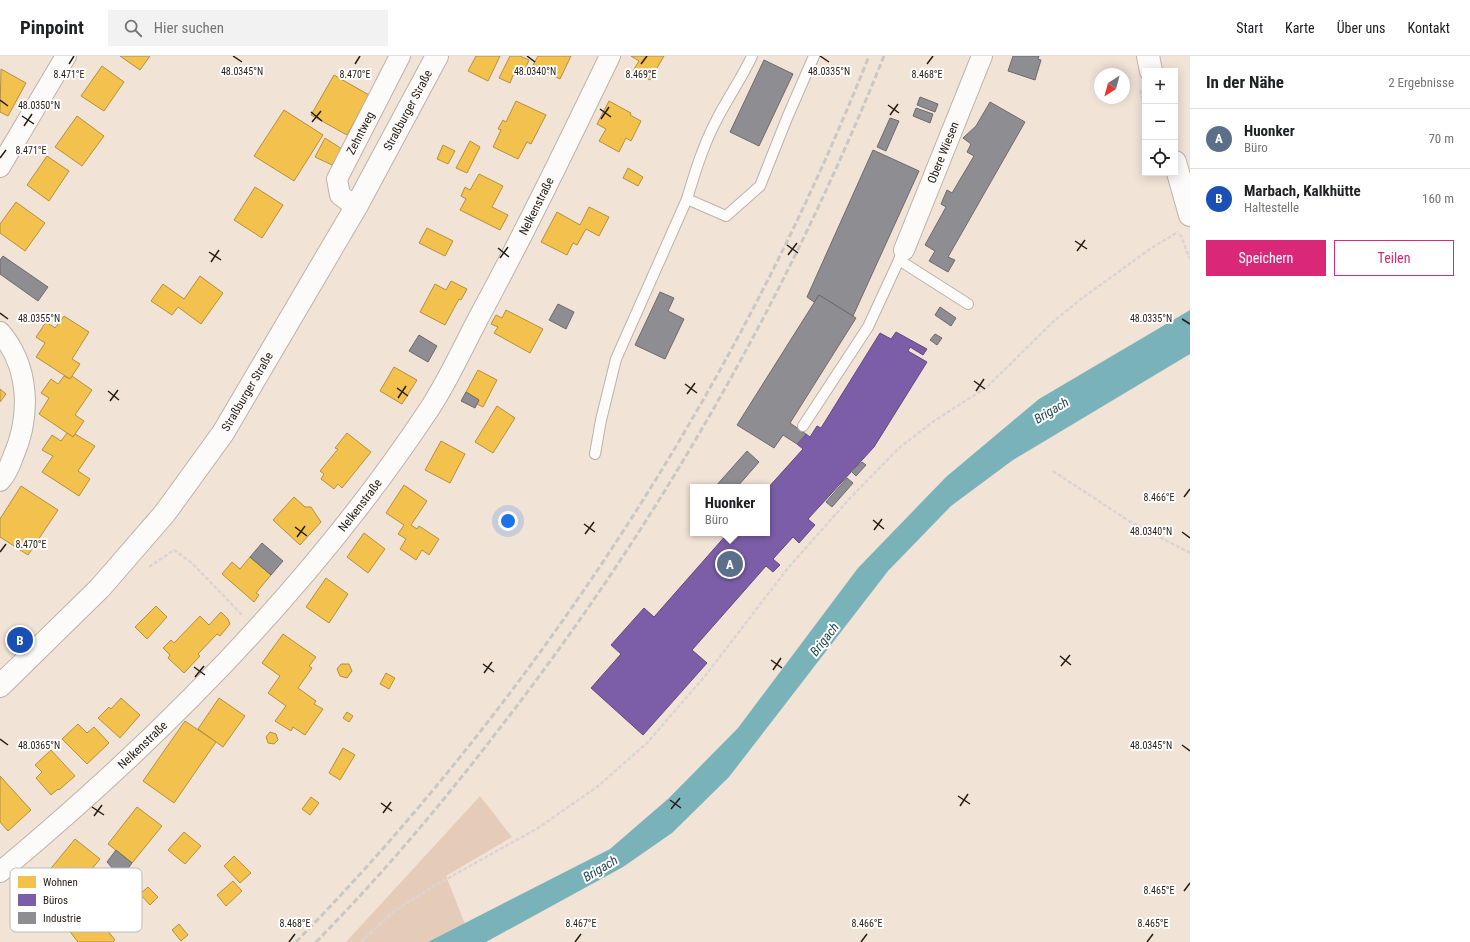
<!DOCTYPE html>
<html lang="de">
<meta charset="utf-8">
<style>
body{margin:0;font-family:"Roboto Condensed",sans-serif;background:#f2f2f2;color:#202124}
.controls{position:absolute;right:12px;top:12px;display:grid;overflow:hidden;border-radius:0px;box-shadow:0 2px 10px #0003}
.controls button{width:36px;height:36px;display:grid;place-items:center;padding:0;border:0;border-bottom:1px solid #e0e0e0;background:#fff;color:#202124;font:20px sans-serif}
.compass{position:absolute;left:1094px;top:12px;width:36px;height:36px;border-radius:50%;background:#fff;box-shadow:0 2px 10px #0003;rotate:216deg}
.you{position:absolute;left:508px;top:465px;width:14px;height:14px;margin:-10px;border:3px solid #fff;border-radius:50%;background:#1a73e8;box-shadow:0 0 0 6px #1a73e833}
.badge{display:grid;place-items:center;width:26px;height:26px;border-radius:50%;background:#db2777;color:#fff;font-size:13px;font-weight:700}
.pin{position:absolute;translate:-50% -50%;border:2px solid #fff;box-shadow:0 1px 4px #0006}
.popup{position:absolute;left:690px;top:428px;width:80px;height:52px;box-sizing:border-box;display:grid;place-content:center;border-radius:0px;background:#fff;filter:drop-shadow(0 1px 3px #0005);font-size:13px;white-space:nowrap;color:#757577}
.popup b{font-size:15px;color:#202124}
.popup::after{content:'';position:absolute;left:50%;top:100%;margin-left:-8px;border:8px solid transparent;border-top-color:#fff}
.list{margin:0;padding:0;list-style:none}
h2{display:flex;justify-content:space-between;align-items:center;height:52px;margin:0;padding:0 16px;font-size:17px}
h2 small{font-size:13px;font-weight:400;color:#757577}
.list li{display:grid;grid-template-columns:26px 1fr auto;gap:12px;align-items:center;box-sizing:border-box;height:60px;padding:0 16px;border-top:1px solid #e0e0e0}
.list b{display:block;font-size:15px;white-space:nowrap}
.list p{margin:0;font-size:13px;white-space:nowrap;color:#757577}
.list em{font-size:13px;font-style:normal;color:#757577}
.actions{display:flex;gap:8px;padding:12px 16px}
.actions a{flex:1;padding:9px 0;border:1px solid #db2777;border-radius:0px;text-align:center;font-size:14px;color:#db2777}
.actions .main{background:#db2777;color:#fff}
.icon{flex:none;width:22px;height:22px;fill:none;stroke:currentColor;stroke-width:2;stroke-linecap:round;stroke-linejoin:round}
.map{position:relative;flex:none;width:1190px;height:886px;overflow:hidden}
header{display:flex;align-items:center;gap:24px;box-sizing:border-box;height:56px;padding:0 20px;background:#fff;border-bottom:1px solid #e0e0e0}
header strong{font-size:19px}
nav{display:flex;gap:22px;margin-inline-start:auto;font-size:14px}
.search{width:280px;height:36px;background:#f2f2f2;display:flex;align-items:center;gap:10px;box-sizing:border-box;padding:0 14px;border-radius:0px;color:#757577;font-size:15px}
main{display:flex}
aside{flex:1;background:#fff}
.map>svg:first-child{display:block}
</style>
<header>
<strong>Pinpoint</strong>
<div class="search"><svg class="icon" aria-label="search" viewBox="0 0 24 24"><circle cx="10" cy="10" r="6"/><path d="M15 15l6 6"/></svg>Hier suchen</div>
<nav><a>Start</a><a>Karte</a><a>Über uns</a><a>Kontakt</a></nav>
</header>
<main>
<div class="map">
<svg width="1190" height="886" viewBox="0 0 1190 886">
<rect width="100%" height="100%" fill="#f2e3d7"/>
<polygon fill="#e5ccb8" points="480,740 512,781 446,820 465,868 428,886 346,886"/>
<polygon fill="#79b3b9" points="1190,254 1190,298 1013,404 951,450 888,515 729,721 672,777 623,811 486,886 428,886 610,793 669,742 738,672 858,512 946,421 1039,343"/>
<g fill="#f2c14e" stroke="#b5903d">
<polygon points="120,0 150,0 140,14"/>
<polygon points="476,0 500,0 488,25 468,15"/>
<polygon points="510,0 520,0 529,4 522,20 514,17 510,27 499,22"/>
<polygon points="538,0 571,0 560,23 533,9"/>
<polygon points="664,0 650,24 633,15 639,5 631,0"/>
<polygon points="102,10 124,26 104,55 81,40"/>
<polygon points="1,13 26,27 8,60 0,56"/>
<polygon points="334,19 369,39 347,79 311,59"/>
<polygon points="516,45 546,59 531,88 527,86 518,103 493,91 501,74 498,73 503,64 506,66"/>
<polygon points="609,45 631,57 630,59 641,65 631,85 626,82 619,96 599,85 606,73 597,68"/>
<polygon points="284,54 323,79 294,125 254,100"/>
<polygon points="77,60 104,80 82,110 55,91"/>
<polygon points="325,82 342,93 332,109 315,101"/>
<polygon points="470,85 480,91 467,117 456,112"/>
<polygon points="443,89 455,95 448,108 437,103"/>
<polygon points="47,100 69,115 49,145 27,129"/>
<polygon points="628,112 643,121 638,130 623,122"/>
<polygon points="479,118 503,130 492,151 508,159 500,174 460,154 466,143 461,140 465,131 470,134"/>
<polygon points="255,131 283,149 262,182 234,164"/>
<polygon points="16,146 45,167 25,195 0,177 0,168"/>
<polygon points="589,151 609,161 599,180 586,173 577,189 573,187 567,199 541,186 557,156 580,169"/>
<polygon points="427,172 453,185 445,200 419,187"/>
<polygon points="200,220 223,237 201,268 178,251 172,259 151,245 163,228 184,243"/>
<polygon points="451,225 467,233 461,244 459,243 445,269 420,256 435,228 446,234"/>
<polygon points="506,254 543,273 530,297 494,277 498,271 491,268 496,259 502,262"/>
<polygon points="64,260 89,276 72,303 80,308 70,323 36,301 45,287 36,281 46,266 55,272"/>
<polygon points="394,311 417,324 402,348 380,335"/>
<polygon points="478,314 497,324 483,351 477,348 479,344 466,336"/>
<polygon points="64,320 70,323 72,320 92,334 75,359 84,365 73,381 39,358 49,342 41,337 51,323 58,328"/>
<polygon points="0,333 6,338 0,346"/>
<polygon points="497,350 515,362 493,397 475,386"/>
<polygon points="67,377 73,381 75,378 95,390 78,415 90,423 79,440 42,416 53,400 42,394 52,379 61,385"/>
<polygon points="347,377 371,396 342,432 338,428 334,433 321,423 324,418 320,415 338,393 335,392"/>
<polygon points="441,385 465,398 450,427 425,414"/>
<polygon points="404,429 427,445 411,469 417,473 419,470 439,483 429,499 422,494 416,504 400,493 406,483 398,478 404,469 386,457"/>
<polygon points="21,430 58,454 28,499 0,481 0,463"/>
<polygon points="294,441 305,451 311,451 321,466 300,489 273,464"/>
<polygon points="364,477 385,493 368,517 347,501"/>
<polygon points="250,501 271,519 256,537 259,539 254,546 222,518 232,506 240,513"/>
<polygon points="326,522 348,538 329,567 306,551"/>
<polygon points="156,550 167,561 147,583 135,571"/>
<polygon points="221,556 228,563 230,568 220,580 217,578 198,598 200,600 184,617 168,602 170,599 163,592 171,584 174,587 200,560 209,569"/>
<polygon points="283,578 316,601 309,610 312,612 298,632 316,645 314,648 323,653 305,679 293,671 291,675 275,665 286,650 268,637 280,620 262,607"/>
<polygon points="341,608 349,608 352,615 347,622 340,620 337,613"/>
<polygon points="386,617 395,622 389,633 380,628"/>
<polygon points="121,642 140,659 120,682 98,662 109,651 111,653"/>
<polygon points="219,642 245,660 223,691 198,673"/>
<polygon points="347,656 353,660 349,666 343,662"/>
<polygon points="185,665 216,686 174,747 143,725"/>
<polygon points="78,668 87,677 94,671 109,687 87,708 62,683"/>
<polygon points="270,676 276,678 278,684 274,688 268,687 266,681"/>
<polygon points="343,692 355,699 340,724 329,717"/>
<polygon points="51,694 75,720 59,734 58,733 51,739 36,722 42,716 35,709"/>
<polygon points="0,720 31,754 8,775 0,766"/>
<polygon points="311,741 319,747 310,759 302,753"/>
<polygon points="137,751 162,770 132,807 108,788"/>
<polygon points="184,776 201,790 185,808 168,794"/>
<polygon points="75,783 100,803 68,842 43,822"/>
<polygon points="234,800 251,817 240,827 224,810"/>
<polygon points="233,825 242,835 226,850 217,839"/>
<polygon points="148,831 158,841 150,849 140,838"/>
<polygon points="89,851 115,884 113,886 78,886 65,869"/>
<polygon points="179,868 188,879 181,885 172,874"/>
</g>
<polygon fill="#7b5ea7" stroke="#624a7b" points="896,276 927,293 923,299 910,291 908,295 927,306 874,391 808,463 815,469 799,487 793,481 773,503 780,509 773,516 766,510 692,594 707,607 643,679 591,632 621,598 611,589 644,552 654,561 728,477 767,477 767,433 803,393 797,388 806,378 810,381 817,370 821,372 880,277 891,283"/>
<g fill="#8d8d92" stroke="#6e6b6c">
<polygon points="1013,0 1039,0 1038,3 1041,4 1035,24 1008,15"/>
<polygon points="764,4 793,18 759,90 730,76"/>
<polygon points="920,41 938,48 935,56 917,49"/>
<polygon points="990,46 1025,66 948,201 955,204 948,216 929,205 935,195 925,189 946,151 941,148 947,134 952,137 974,100 967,96 971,88 963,82 976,70"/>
<polygon points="916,52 933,58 930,67 913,60"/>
<polygon points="890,62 899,65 886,95 877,91"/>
<polygon points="873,94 919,115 853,260 819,239 814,246 807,241"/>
<polygon points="3,200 48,231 38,245 0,218 0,204"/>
<polygon points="660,236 674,242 668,255 684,263 665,303 635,289"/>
<polygon points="819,239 856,262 790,367 806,378 797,388 783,379 774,392 737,369"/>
<polygon points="558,248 574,256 566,273 549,264"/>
<polygon points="940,251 956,262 951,270 935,259"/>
<polygon points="935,278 942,282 937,289 930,284"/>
<polygon points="419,279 437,290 428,306 409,295"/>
<polygon points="466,336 479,344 475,352 461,345"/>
<polygon points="747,395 759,406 737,431 715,431"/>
<polygon points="862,406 866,409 856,420 851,415"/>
<polygon points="847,422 853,427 832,451 826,446"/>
<polygon points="262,487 283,505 271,519 250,501"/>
<polygon points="116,794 132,807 121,822 107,806"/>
<polygon points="42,820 56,832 50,839 36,827"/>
</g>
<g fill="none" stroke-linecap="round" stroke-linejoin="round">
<g stroke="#bdb2a8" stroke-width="12">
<g id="service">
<path d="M687,143C695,116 703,90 716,65C727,43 742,22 752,0"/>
<polyline points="901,199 899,204 968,248"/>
<polyline points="803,370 868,271 899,204"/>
<polyline points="595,398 601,364 616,303 687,143 726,160 760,130 787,62 814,0"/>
</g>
</g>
<g stroke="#bdb2a8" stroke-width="22">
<g id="minor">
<polyline points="0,111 66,0"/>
<path id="s1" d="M356,151L340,139L337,123L400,0"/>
<path id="s2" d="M904,194L982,0"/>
<path d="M0,276C30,311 31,360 13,401C10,409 7,418 0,425"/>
<path id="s3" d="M0,816C160,683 313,528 428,355C448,325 463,291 480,259C526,174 568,87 610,0"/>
</g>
</g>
<g stroke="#bdb2a8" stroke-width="24">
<g id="tertiary">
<polyline points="1148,0 1151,15"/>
<polyline points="1175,106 1190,159"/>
</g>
</g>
<g stroke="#bdb2a8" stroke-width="24">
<g id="secondary">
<path id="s4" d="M0,630L100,532L165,457L223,377L356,151L437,0"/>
</g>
</g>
<g stroke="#dad5d2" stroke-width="2.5" stroke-dasharray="4 2" stroke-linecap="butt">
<polyline points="1140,34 1145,53"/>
<polyline points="1180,178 1190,203"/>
<polyline points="1053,415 1129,465 1190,497"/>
<polyline points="149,511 174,494 192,507 242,559"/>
<polyline points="361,886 394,855 436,829 538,772 597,731 647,687 705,620 788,512 850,442 899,392 934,365 987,331 1054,265 1081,243 1150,193 1178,176"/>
</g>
<use href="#service" stroke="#fdfbf9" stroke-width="10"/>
<use href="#minor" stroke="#fdfbf9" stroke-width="20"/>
<use href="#tertiary" stroke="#fdfbf9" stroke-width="22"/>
<use href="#secondary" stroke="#fdfbf9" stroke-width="22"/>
<g stroke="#cbc7c3" stroke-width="3" stroke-dasharray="6 3" stroke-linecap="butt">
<path d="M296,886C540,637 741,323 869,0"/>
<path d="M316,886C383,818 445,744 503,668C661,464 788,239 884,0"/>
</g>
</g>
<path fill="none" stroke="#261d14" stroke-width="1.5" d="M233,0L242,6M527,0L535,6M820,0L829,6M69,8L74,0M355,8L360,0M641,8L647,0M927,8L933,0M0,44L8,50M888,49L899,57M600,53L611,61M311,56L322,65M890,59L898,48M22,60L34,68M601,63L609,51M312,66L321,55M24,70L32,58M0,102L6,94M1075,185L1087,193M787,189L798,197M498,192L509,201M1077,195L1085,184M209,196L221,204M788,199L797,187M500,202L508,191M211,206L219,194M0,257L8,263M1182,263L1190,268M974,325L985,333M685,328L697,337M397,332L408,340M108,335L119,344M976,335L984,323M687,338L695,327M398,342L406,330M110,345L118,334M1184,441L1190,433M873,464L884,473M584,468L595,476M295,471L307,480M874,474L882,463M1182,476L1190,482M585,478L594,466M297,481L305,470M0,496L6,488M1060,600L1071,609M771,604L782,612M483,608L494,616M1061,610L1070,599M194,611L205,619M773,614L781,602M484,617L492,606M195,621L204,610M0,683L8,689M1182,689L1190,695M958,740L970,748M670,744L681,752M381,747L392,755M960,750L968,738M92,751L104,759M671,753L680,742M383,757L391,746M94,760L102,749M1184,835L1190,827M289,886L295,878M575,886L581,878M861,886L867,878M1147,886L1153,878"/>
<g text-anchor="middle" stroke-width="4" stroke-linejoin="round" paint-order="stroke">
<g font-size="12" fill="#261d14" stroke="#fff">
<text dy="4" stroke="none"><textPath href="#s4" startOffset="710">Straßburger Straße</textPath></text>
<text dy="4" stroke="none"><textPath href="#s1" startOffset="88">Zehntweg</textPath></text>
<text dy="4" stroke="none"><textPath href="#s2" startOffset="105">Obere Wiesen</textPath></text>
<text dy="4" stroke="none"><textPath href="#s3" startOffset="863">Nelkenstraße</textPath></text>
<text dy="4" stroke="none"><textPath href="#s4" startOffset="386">Straßburger Straße</textPath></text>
<text dy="4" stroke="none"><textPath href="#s3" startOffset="515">Nelkenstraße</textPath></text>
<text dy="4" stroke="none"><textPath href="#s3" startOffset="191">Nelkenstraße</textPath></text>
</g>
<g font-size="13" font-style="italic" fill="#254e54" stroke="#fff">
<text transform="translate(1051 354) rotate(-31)" y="5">Brigach</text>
<text transform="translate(824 583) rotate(-52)" y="5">Brigach</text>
<text transform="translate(600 812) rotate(-31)" y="5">Brigach</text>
</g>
</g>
<rect x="10" y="812" width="132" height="64" rx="6" fill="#fff" stroke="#bebbb8" stroke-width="1"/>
<rect x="18" y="820" width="18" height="12" fill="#f2c14e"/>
<rect x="18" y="838" width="18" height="12" fill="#7b5ea7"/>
<rect x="18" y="856" width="18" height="12" fill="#8d8d92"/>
<g font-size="11" fill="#261d14">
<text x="43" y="830">Wohnen</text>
<text x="43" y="848">Büros</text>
<text x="43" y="866">Industrie</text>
</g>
<g font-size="10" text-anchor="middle" fill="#261d14" stroke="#fff" stroke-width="4" stroke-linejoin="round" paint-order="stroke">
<text x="242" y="19">48.0345°N</text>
<text x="535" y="19">48.0340°N</text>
<text x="829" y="19">48.0335°N</text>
<text x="69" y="22">8.471°E</text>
<text x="927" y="22">8.468°E</text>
<text x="355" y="22">8.470°E</text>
<text x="641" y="22">8.469°E</text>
<text x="39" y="53">48.0350°N</text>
<text x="31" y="98">8.471°E</text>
<text x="1151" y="266">48.0335°N</text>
<text x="39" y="266">48.0355°N</text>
<text x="1159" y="445">8.466°E</text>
<text x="1151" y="479">48.0340°N</text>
<text x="31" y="492">8.470°E</text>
<text x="1151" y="693">48.0345°N</text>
<text x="39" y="693">48.0365°N</text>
<text x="1159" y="838">8.465°E</text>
<text x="295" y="871">8.468°E</text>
<text x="581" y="871">8.467°E</text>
<text x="867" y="871">8.466°E</text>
<text x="1153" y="871">8.465°E</text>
</g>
</svg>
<div class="controls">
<button>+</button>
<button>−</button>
<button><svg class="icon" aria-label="locate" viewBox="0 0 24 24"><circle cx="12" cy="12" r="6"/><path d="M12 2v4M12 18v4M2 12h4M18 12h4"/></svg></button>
</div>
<svg class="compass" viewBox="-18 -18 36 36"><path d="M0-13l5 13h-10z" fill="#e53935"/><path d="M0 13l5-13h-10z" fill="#757577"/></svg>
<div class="you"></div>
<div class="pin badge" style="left:730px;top:508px;background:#5c6f8a">A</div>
<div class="popup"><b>Huonker</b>Büro</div>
<div class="pin badge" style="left:20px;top:584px;background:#1a4fb4">B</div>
</div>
<aside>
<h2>In der Nähe<small>2 Ergebnisse</small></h2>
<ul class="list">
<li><span class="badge" style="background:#5c6f8a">A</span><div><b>Huonker</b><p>Büro</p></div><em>70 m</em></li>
<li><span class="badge" style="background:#1a4fb4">B</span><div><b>Marbach, Kalkhütte</b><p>Haltestelle</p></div><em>160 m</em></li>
</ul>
<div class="actions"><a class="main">Speichern</a><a>Teilen</a></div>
</aside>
</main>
